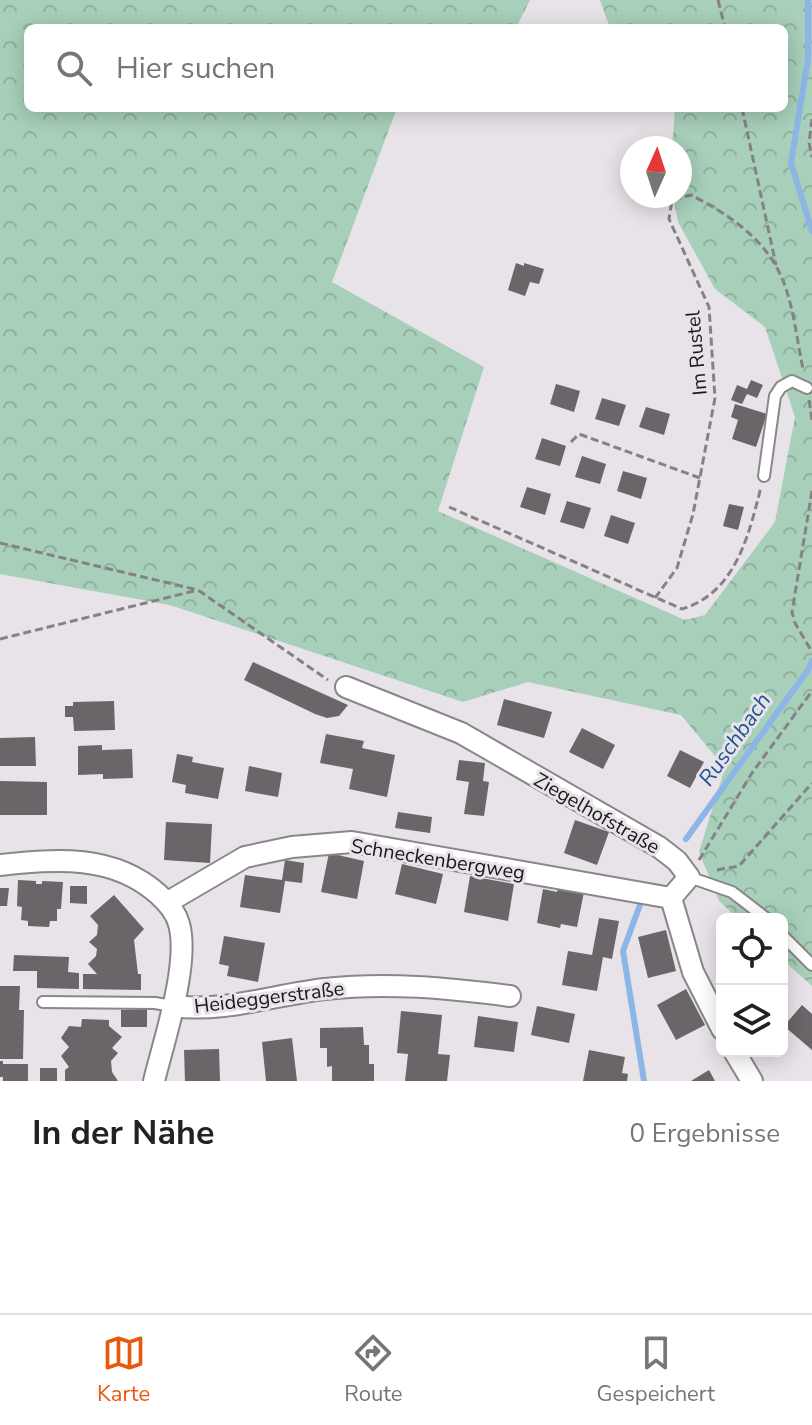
<!DOCTYPE html>
<html lang="de">
<meta charset="utf-8">
<style>
body{margin:0;font-family:"Nunito Sans",sans-serif;background:#f2f2f2;color:#222}
.controls{position:absolute;right:24px;bottom:24px;display:grid;overflow:hidden;border-radius:12px;box-shadow:0 4px 20px #0003}
.controls button{width:72px;height:72px;display:grid;place-items:center;padding:0;border:0;border-bottom:2px solid #e0e0e0;background:#fff;color:#222;font:40px sans-serif}
.compass{position:absolute;left:620px;top:136px;width:72px;height:72px;border-radius:50%;background:#fff;box-shadow:0 4px 20px #0003;rotate:3deg}
.list{margin:0;padding:0;list-style:none}
h2{display:flex;justify-content:space-between;align-items:center;height:104px;margin:0;padding:0 32px;font-size:34px}
h2 small{font-size:26px;font-weight:400;color:#767676}
.icon{flex:none;width:44px;height:44px;fill:none;stroke:currentColor;stroke-width:2;stroke-linecap:round;stroke-linejoin:round}
.map{position:relative;flex:none;width:812px;height:1081px;overflow:hidden}
.search{position:absolute;background:#fff;box-shadow:0 4px 20px #0003;left:24px;right:24px;top:24px;height:88px;display:flex;align-items:center;gap:20px;box-sizing:border-box;padding:0 28px;border-radius:12px;color:#767676;font-size:30px}
.sheet{height:232px;background:#fff}
nav{display:flex;justify-content:space-around;align-items:center;box-sizing:border-box;height:112px;border-top:2px solid #e0e0e0;background:#fff;font-size:22px;color:#767676}
nav a{display:grid;justify-items:center;gap:4px}
nav .on{color:#ea580c}
.map>svg:first-child{display:block}
</style>
<div class="map">
<svg width="812" height="1081" viewBox="0 0 812 1081">
<defs>
<pattern id="forest-crowns" width="20" height="18" patternUnits="userSpaceOnUse" patternTransform="scale(2)"><rect width="20" height="18" fill="#a7cfb9"/><path d="M2 6a3 3 0 1 1 6 0M12 15a3 3 0 1 1 6 0" fill="none" stroke="#8fb19e"/></pattern>
</defs>
<rect width="100%" height="100%" fill="#e8e3e8"/>
<polygon fill="url(#forest-crowns)" points="0,0 530,0 516,28 28,28 28,108 397,108 332,282 484,367 438,511 685,620 705,615 775,522 795,417 765,327 715,289 678,222 673,196 680,196 680,148 672,148 675,108 784,108 784,28 610,28 600,0 812,0 812,986 782,959 782,919 739,919 719,901 699,852 725,768 681,715 528,682 463,702 170,605 0,574"/>
<g fill="none" stroke-linecap="round" stroke-linejoin="round">
<g stroke="#8db5e6" stroke-width="6">
<polyline points="808,0 808,59 791,163 812,231"/>
<polyline points="686,839 808,670 812,661"/>
<polyline points="640,905 623,951 644,1081"/>
</g>
</g>
<g fill="#696569">
<polygon points="516,263 524,266 524,263 544,269 539,284 530,282 525,296 508,290"/>
<polygon points="751,380 763,385 757,398 747,394 742,404 731,400 737,385 747,389"/>
<polygon points="556,384 580,391 574,412 550,404"/>
<polygon points="602,398 626,405 619,426 595,419"/>
<polygon points="735,404 767,414 756,447 732,439 738,420 731,417"/>
<polygon points="646,407 670,414 664,435 639,427"/>
<polygon points="542,438 566,446 560,466 535,459"/>
<polygon points="582,456 606,464 600,484 575,477"/>
<polygon points="623,471 647,478 641,499 617,491"/>
<polygon points="527,487 551,494 545,515 520,507"/>
<polygon points="567,501 591,508 584,529 560,522"/>
<polygon points="729,504 744,507 738,530 723,526"/>
<polygon points="611,515 635,523 628,544 604,536"/>
<polygon points="253,662 348,705 339,716 327,718 315,714 244,680"/>
<polygon points="504,699 552,712 544,738 497,725"/>
<polygon points="114,701 115,730 74,731 73,717 65,717 65,706 73,706 73,702"/>
<polygon points="582,728 615,745 603,769 569,752"/>
<polygon points="326,734 364,741 362,748 395,755 387,797 349,789 353,769 320,763"/>
<polygon points="35,737 36,766 0,766 0,738"/>
<polygon points="102,745 102,750 132,749 133,778 103,779 103,774 78,775 78,746"/>
<polygon points="680,750 704,762 690,788 667,776"/>
<polygon points="177,754 193,757 192,762 224,768 218,799 185,793 186,785 172,782"/>
<polygon points="459,760 485,763 483,781 489,782 484,816 464,814 469,782 456,780"/>
<polygon points="249,766 282,773 278,797 245,791"/>
<polygon points="0,781 47,782 47,815 0,815"/>
<polygon points="398,812 432,817 430,833 395,828"/>
<polygon points="575,820 609,832 597,865 564,853"/>
<polygon points="166,822 212,824 210,863 164,860"/>
<polygon points="329,853 364,861 357,899 321,892"/>
<polygon points="285,860 304,863 302,883 285,881 280,913 240,907 245,875 282,880"/>
<polygon points="402,864 443,874 436,904 395,894"/>
<polygon points="470,876 514,884 508,921 464,912"/>
<polygon points="18,880 36,881 36,884 42,884 42,881 63,882 61,909 57,909 57,921 50,921 49,927 28,926 28,921 21,920 22,907 17,906"/>
<polygon points="70,886 87,886 87,904 70,903"/>
<polygon points="558,887 584,892 577,927 561,924 560,928 537,923 543,889 557,892"/>
<polygon points="0,888 9,888 7,906 0,906"/>
<polygon points="114,895 144,929 134,940 138,974 141,974 141,990 83,989 83,974 97,974 88,964 96,956 97,949 89,942 97,935 98,925 90,916"/>
<polygon points="599,918 619,921 612,959 603,957 597,991 562,985 568,951 592,955"/>
<polygon points="666,930 676,971 648,978 638,937"/>
<polygon points="224,936 265,943 258,982 227,976 229,966 219,964"/>
<polygon points="14,955 69,957 68,972 79,973 79,989 37,988 37,971 13,971"/>
<polygon points="0,986 20,986 19,1010 24,1010 23,1059 0,1059"/>
<polygon points="686,989 705,1025 676,1040 657,1005"/>
<polygon points="802,1005 812,1014 812,1050 784,1026"/>
<polygon points="537,1006 575,1014 569,1043 531,1035"/>
<polygon points="147,1009 147,1027 121,1027 121,1010"/>
<polygon points="401,1011 442,1015 438,1054 450,1055 447,1081 405,1081 408,1054 397,1053"/>
<polygon points="478,1016 518,1022 514,1052 474,1047"/>
<polygon points="82,1019 109,1020 109,1026 122,1037 112,1048 118,1053 111,1061 112,1072 118,1081 65,1081 65,1070 69,1067 61,1056 69,1047 61,1038 69,1026 81,1027"/>
<polygon points="363,1027 364,1045 369,1045 369,1064 374,1064 374,1081 332,1081 332,1066 327,1067 327,1048 320,1048 320,1028"/>
<polygon points="292,1038 297,1081 266,1081 262,1042"/>
<polygon points="219,1049 220,1081 185,1081 184,1050"/>
<polygon points="589,1050 625,1057 622,1073 628,1074 627,1081 583,1081"/>
<polygon points="0,1061 3,1061 3,1064 28,1064 28,1081 3,1081 3,1077 0,1077"/>
<rect x="40" y="1068" width="17" height="13"/>
<polygon points="709,1070 715,1081 691,1081"/>
</g>
<g fill="none" stroke-linecap="round" stroke-linejoin="round">
<g stroke="#8a868b" stroke-width="14">
<g id="service">
<polyline points="764,476 775,396 781,387 792,381 807,388"/>
<polyline points="689,877 732,892 767,919"/>
<polyline points="782,935 812,965"/>
<polyline points="43,1002 155,1003 172,1006"/>
</g>
</g>
<g stroke="#8a868b" stroke-width="24">
<g id="minor">
<polyline points="346,687 461,733 659,847 677,861 689,877 671,898"/>
<path d="M0,865C56,859 113,854 158,894C167,902 176,912 179,924C190,963 164,1040 154,1081"/>
<polyline points="671,898 693,972 722,1029"/>
<polyline points="168,902 245,857 292,847 352,842 671,898"/>
<path d="M172,1006C224,1013 273,995 325,989C387,982 448,988 510,996"/>
<polyline points="734,1051 752,1081"/>
</g>
</g>
<g stroke="#858285" stroke-width="3" stroke-dasharray="8 4" stroke-linecap="butt">
<polyline points="718,0 725,28"/>
<polyline points="742,108 776,265"/>
<polyline points="812,119 809,143 812,157"/>
<polyline points="809,400 812,420"/>
<polyline points="571,442 579,434 700,478"/>
<polyline points="812,491 792,612 795,623 812,652"/>
<path d="M449,507L682,609C736,593 749,534 761,487"/>
<polyline points="0,543 198,590 328,680"/>
<path d="M655,598L677,568L693,514L715,398L709,307L669,219L672,200L691,195C724,212 757,233 776,266C793,296 796,336 803,369"/>
<polyline points="0,639 194,591"/>
<polyline points="699,860 752,773 812,691"/>
<polyline points="717,870 739,866 812,783"/>
</g>
<use href="#service" stroke="#fff" stroke-width="10"/>
<use href="#minor" stroke="#fff" stroke-width="20"/>
</g>
<g text-anchor="middle" stroke-width="6" stroke-linejoin="round" paint-order="stroke">
<g font-size="20" fill="#1a181a" stroke="#e8e3e8">
<text transform="translate(696 353) rotate(-95)" y="7">Im Rustel</text>
<text transform="translate(597 813) rotate(30)" y="7">Ziegelhofstraße</text>
<text transform="translate(438 859) rotate(9)" y="7">Schneckenbergweg</text>
<text transform="translate(269 997) rotate(-7)" y="7">Heideggerstraße</text>
</g>
<g font-size="22" font-style="italic" fill="#1f5591" stroke="#e8e3e8">
<text transform="translate(734 739) rotate(-55)" y="8">Ruschbach</text>
</g>
</g>
</svg>
<div class="controls">
<button><svg class="icon" aria-label="locate" viewBox="0 0 24 24"><circle cx="12" cy="12" r="6"/><path d="M12 2v4M12 18v4M2 12h4M18 12h4"/></svg></button>
<button><svg class="icon" aria-label="layers" viewBox="0 0 24 24"><path d="M12 4l9 5-9 5-9-5zM3 14l9 5 9-5"/></svg></button>
</div>
<svg class="compass" viewBox="-18 -18 36 36"><path d="M0-13l5 13h-10z" fill="#e53935"/><path d="M0 13l5-13h-10z" fill="#767676"/></svg>
<div class="search"><svg class="icon" aria-label="search" viewBox="0 0 24 24"><circle cx="10" cy="10" r="6"/><path d="M15 15l6 6"/></svg>Hier suchen</div>
</div>
<section class="sheet">
<h2>In der Nähe<small>0 Ergebnisse</small></h2>
<ul class="list">
</ul>
</section>
<nav>
<a class="on"><svg class="icon" aria-label="map" viewBox="0 0 24 24"><path d="M3 6l6-2 6 2 6-2v14l-6 2-6-2-6 2zM9 4v14M15 6v14"/></svg>Karte</a>
<a><svg class="icon" aria-label="directions" viewBox="0 0 24 24"><path d="M12 3l9 9-9 9-9-9zM9 14v-3h6M13 9l2 2-2 2"/></svg>Route</a>
<a><svg class="icon" aria-label="saved" viewBox="0 0 24 24"><path d="M7 4h10v16l-5-4-5 4z"/></svg>Gespeichert</a>
</nav>
